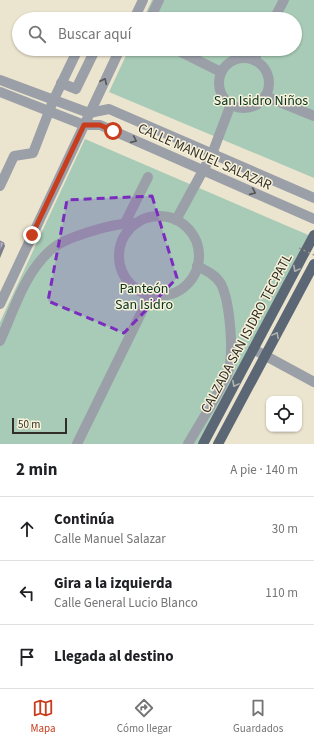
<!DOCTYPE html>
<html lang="es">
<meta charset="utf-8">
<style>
body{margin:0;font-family:"Source Sans 3",sans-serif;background:#f2f2f2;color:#202124}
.controls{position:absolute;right:12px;bottom:12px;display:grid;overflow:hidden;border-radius:8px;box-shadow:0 1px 3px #0004}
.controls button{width:36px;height:36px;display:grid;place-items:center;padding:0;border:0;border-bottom:1px solid #e0e0e0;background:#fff;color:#202124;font:20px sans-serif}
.scale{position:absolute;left:12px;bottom:10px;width:55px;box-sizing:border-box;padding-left:4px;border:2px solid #312e26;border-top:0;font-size:11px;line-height:14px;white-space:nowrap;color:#312e26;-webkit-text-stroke:3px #f8f2db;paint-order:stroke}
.stop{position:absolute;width:12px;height:12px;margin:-9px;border:3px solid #c73d1d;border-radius:50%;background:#fff}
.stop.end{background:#c73d1d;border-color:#fff;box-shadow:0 1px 4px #0008}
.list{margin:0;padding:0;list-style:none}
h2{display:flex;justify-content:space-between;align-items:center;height:52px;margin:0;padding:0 16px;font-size:17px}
h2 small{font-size:13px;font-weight:400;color:#757577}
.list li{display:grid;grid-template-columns:26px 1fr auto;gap:12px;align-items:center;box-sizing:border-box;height:64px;padding:0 16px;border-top:1px solid #e0e0e0}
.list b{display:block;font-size:15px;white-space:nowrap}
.list p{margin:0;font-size:13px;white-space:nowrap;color:#757577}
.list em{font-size:13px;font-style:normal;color:#757577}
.icon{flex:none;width:22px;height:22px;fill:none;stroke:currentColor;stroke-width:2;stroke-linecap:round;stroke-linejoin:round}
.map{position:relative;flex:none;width:314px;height:444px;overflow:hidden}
.search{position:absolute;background:#fff;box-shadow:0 1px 3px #0004;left:12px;right:12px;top:12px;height:44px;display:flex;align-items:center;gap:10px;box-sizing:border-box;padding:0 14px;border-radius:22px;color:#757577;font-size:15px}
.sheet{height:244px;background:#fff}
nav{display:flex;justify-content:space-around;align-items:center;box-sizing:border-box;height:56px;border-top:1px solid #e0e0e0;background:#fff;font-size:11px;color:#757577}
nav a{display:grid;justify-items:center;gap:2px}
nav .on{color:#c73d1d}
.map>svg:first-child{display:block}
</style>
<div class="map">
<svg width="314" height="444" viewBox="0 0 314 444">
<rect width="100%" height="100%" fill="#ebe4ce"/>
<g fill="#a8cbb7">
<polygon points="152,0 314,0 314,178 109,92 129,49 295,49 295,19 143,19"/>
<polygon points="85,139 313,237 198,444 0,444 0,322"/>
</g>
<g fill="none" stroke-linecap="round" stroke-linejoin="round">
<g stroke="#9a9fa8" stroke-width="10">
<polyline points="134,19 143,0"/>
<polyline points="150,19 159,0"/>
<polyline points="274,19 284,0"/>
<polyline points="175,49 221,72"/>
<circle cx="244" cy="83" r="25"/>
<polyline points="254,60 259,49"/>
<polyline points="0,80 89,113"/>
<polyline points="61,83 76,89 94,52 89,49"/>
<polyline points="0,92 84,125 100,125 314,219"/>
<polyline points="265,96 314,116"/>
<polyline points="89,113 109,109 314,198"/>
<polyline points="0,186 14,156 33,153 53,101 78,49"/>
<circle cx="159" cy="256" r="40"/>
<polyline points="176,220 212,154 231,104"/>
<polyline points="125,223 148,177"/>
<polyline points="0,304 120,49"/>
<path d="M0,341C14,310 25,271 53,248C63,240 77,236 89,232C104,227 121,223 137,223"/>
<polyline points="253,349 314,382"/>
<polyline points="77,444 150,295"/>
<path d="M188,444C201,421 216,399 227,375C235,357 230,302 221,284C216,275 207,271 197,266"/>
</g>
<g stroke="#5c6775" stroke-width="10">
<polyline points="203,444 314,235"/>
<polyline points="218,444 314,264"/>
</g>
<polyline stroke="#9a9485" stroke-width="1.5" stroke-dasharray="2 3" stroke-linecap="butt" points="299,248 314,255"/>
</g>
<polygon fill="#7d7d8c" points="4,243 5,246 0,258 0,251"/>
<polygon fill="#b3b2c8" stroke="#7d7d8c" points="0,241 4,243 0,251"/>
<defs><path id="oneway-chevron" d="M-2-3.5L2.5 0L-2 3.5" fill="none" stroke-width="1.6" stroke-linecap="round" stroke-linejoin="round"/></defs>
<g stroke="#565654">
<use href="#oneway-chevron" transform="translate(104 81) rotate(-65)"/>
<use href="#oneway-chevron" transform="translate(134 140) rotate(24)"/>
<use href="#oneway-chevron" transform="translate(253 192) rotate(24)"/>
</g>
<g stroke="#b2b3ad">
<use href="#oneway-chevron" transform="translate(296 269) rotate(118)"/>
<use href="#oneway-chevron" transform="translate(276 335) rotate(-62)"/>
<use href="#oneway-chevron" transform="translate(235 384) rotate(118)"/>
</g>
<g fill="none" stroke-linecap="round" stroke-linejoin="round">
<polyline stroke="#c73d1d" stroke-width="5" points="32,235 84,125 100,125 113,131"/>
</g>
<path fill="#7b2cbf" fill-opacity="0.2" stroke="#7b2cbf" stroke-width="3" stroke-dasharray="8 5" stroke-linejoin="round" d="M152,196L177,278L124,333L48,301L67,200Z"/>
<g text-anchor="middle" stroke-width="3" stroke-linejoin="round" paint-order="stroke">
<g font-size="14" fill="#03321e" stroke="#f8f2db">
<text x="261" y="105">San Isidro Niños</text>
<text x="144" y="293">Panteón<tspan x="144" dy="16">San Isidro</tspan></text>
</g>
<g font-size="14" fill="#312e26" stroke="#f8f2db">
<text transform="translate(205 156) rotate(24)" y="5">CALLE MANUEL SALAZAR</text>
<text transform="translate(246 333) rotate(-62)" y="5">CALZADA SAN ISIDRO TECPATL</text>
</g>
</g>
</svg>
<div class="controls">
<button><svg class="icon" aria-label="locate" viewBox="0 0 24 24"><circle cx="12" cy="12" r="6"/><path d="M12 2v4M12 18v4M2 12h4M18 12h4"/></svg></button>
</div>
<div class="scale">50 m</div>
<div class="stop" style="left:113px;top:131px"></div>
<div class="stop end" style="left:32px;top:235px"></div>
<div class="search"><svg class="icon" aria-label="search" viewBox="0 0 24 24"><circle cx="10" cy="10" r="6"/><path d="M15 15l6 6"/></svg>Buscar aquí</div>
</div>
<section class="sheet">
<h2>2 min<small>A pie · 140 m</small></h2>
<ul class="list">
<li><svg class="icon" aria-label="ahead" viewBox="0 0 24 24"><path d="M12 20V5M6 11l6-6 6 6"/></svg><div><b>Continúa</b><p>Calle Manuel Salazar</p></div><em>30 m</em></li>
<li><svg class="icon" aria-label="left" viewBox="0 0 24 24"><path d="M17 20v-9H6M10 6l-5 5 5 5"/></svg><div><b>Gira a la izquierda</b><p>Calle General Lucio Blanco</p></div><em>110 m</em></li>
<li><svg class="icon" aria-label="arrive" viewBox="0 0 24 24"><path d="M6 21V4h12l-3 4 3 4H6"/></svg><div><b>Llegada al destino</b></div></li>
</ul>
</section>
<nav>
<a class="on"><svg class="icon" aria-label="map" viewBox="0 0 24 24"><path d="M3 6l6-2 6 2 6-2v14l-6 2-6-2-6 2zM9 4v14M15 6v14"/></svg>Mapa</a>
<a><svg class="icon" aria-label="directions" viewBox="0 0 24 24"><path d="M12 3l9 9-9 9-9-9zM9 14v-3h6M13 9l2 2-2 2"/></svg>Cómo llegar</a>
<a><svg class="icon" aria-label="saved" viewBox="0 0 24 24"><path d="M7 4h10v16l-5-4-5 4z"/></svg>Guardados</a>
</nav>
